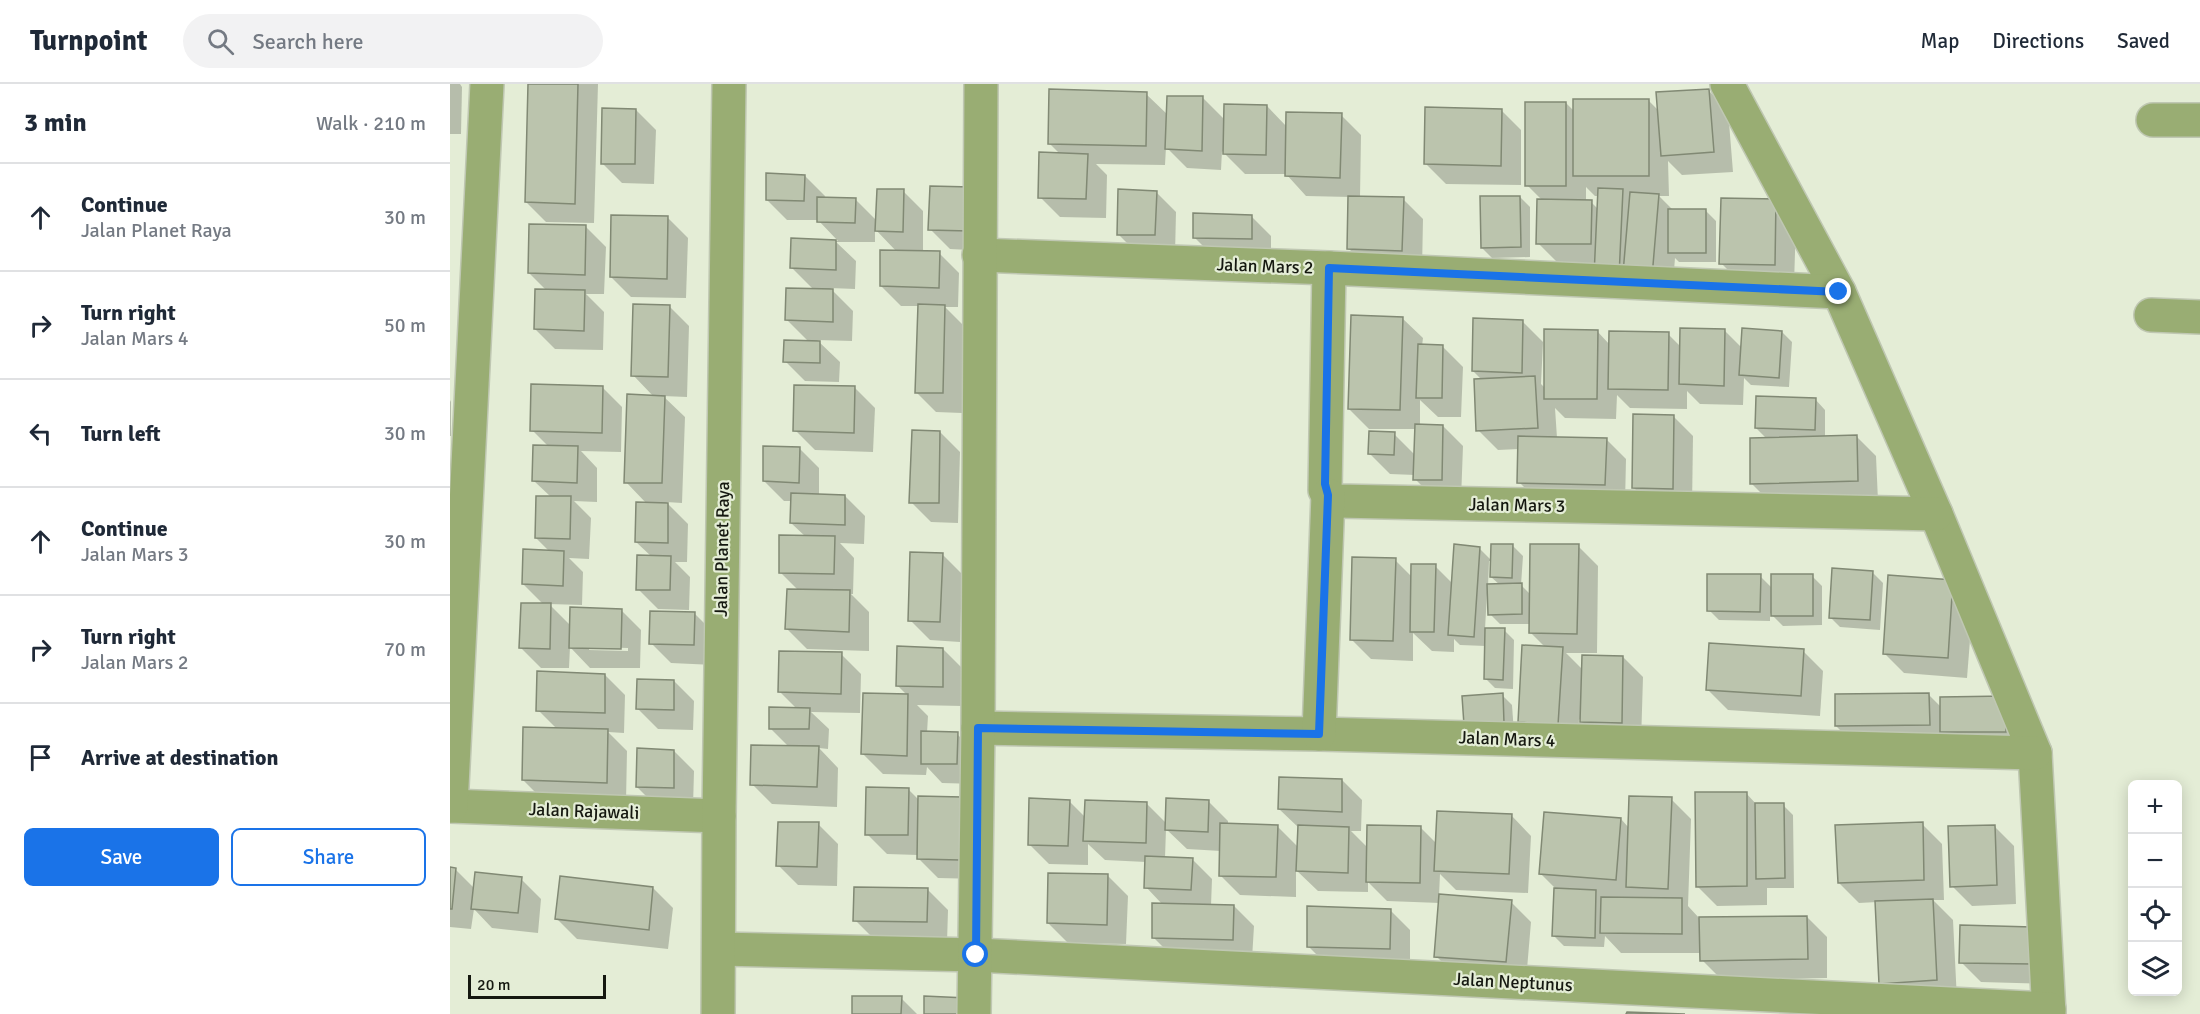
<!DOCTYPE html>
<meta charset="utf-8">
<style>
body{margin:0;font-family:Signika,sans-serif;background:#f2f2f3;color:#1f2937}
.controls{position:absolute;right:18px;bottom:18px;display:grid;overflow:hidden;border-radius:9px;box-shadow:0 3px 15px #0003}
.controls button{width:54px;height:54px;display:grid;place-items:center;padding:0;border:0;border-bottom:2px solid #e0e1e3;background:#fff;color:#1f2937;font:30px sans-serif}
.scale{position:absolute;left:18px;bottom:15px;width:138px;box-sizing:border-box;padding-left:6px;border:3px solid #151810;border-top:0;font-size:16px;line-height:21px;white-space:nowrap;color:#151810;-webkit-text-stroke:4px #e4edd6;paint-order:stroke}
.stop{position:absolute;width:18px;height:18px;margin:-14px;border:4px solid #1a73e8;border-radius:50%;background:#fff}
.stop.end{background:#1a73e8;border-color:#fff;box-shadow:0 2px 6px #0008}
.list{margin:0;padding:0;list-style:none}
h2{display:flex;justify-content:space-between;align-items:center;height:78px;margin:0;padding:0 24px;font-size:26px}
h2 small{font-size:20px;font-weight:400;color:#747a83}
.list li{display:grid;grid-template-columns:39px 1fr auto;gap:18px;align-items:center;box-sizing:border-box;height:108px;padding:0 24px;border-top:2px solid #e0e1e3}
.list b{display:block;font-size:22px;white-space:nowrap}
.list p{margin:0;font-size:20px;white-space:nowrap;color:#747a83}
.list em{font-size:20px;font-style:normal;color:#747a83}
.actions{display:flex;gap:12px;padding:18px 24px}
.actions a{flex:1;padding:14px 0;border:2px solid #1a73e8;border-radius:9px;text-align:center;font-size:21px;color:#1a73e8}
.actions .main{background:#1a73e8;color:#fff}
.icon{flex:none;width:33px;height:33px;fill:none;stroke:currentColor;stroke-width:2;stroke-linecap:round;stroke-linejoin:round}
.map{position:relative;flex:none;width:1750px;height:930px;overflow:hidden}
header{display:flex;align-items:center;gap:36px;box-sizing:border-box;height:84px;padding:0 30px;background:#fff;border-bottom:2px solid #e0e1e3}
header strong{font-size:28px}
nav{display:flex;gap:33px;margin-inline-start:auto;font-size:21px}
.search{width:420px;height:54px;background:#f2f2f3;display:flex;align-items:center;gap:15px;box-sizing:border-box;padding:0 21px;border-radius:33px;color:#747a83;font-size:22px}
main{display:flex}
aside{flex:1;background:#fff}
.map>svg:first-child{display:block}
</style>
<header>
<strong>Turnpoint</strong>
<div class="search"><svg class="icon" aria-label="search" viewBox="0 0 24 24"><circle cx="10" cy="10" r="6"/><path d="M15 15l6 6"/></svg>Search here</div>
<nav><a>Map</a><a>Directions</a><a>Saved</a></nav>
</header>
<main>
<aside>
<h2>3 min<small>Walk · 210 m</small></h2>
<ul class="list">
<li><svg class="icon" aria-label="ahead" viewBox="0 0 24 24"><path d="M12 20V5M6 11l6-6 6 6"/></svg><div><b>Continue</b><p>Jalan Planet Raya</p></div><em>30 m</em></li>
<li><svg class="icon" aria-label="right" viewBox="0 0 24 24"><path d="M7 20v-9h11M14 6l5 5-5 5"/></svg><div><b>Turn right</b><p>Jalan Mars 4</p></div><em>50 m</em></li>
<li><svg class="icon" aria-label="left" viewBox="0 0 24 24"><path d="M17 20v-9H6M10 6l-5 5 5 5"/></svg><div><b>Turn left</b></div><em>30 m</em></li>
<li><svg class="icon" aria-label="ahead" viewBox="0 0 24 24"><path d="M12 20V5M6 11l6-6 6 6"/></svg><div><b>Continue</b><p>Jalan Mars 3</p></div><em>30 m</em></li>
<li><svg class="icon" aria-label="right" viewBox="0 0 24 24"><path d="M7 20v-9h11M14 6l5 5-5 5"/></svg><div><b>Turn right</b><p>Jalan Mars 2</p></div><em>70 m</em></li>
<li><svg class="icon" aria-label="arrive" viewBox="0 0 24 24"><path d="M6 21V4h12l-3 4 3 4H6"/></svg><div><b>Arrive at destination</b></div></li>
</ul>
<div class="actions"><a class="main">Save</a><a>Share</a></div>
</aside>
<div class="map">
<svg width="1750" height="930" viewBox="0 0 1750 930">
<rect width="100%" height="100%" fill="#e4edd6"/>
<g fill="#0003" fill-rule="evenodd">
<polygon points="0,0 10,0 12,3 11,50 0,50"/>
<polygon points="80,0 148,0 144,139 96,138 76,118"/>
<path d="M1258,6L1278,26L1283,88L1232,91L1218,77L1219,112H1209L1224,127H1256L1266,137V178H1229L1225,174L1222,212L1146,180L1108,179L1088,159L1092,116L1077,101L1116,19L1125,28L1198,16L1209,27ZM1136,103L1145,112H1149V126L1141,118L1136,117Z"/>
<polygon points="696,10 718,31 753,14 775,36 817,22 837,43 891,31 911,51 910,113 953,115 973,135 972,186 918,184 898,164 900,113 856,112 836,90 795,90 772,67 771,86 737,84 716,63 715,81 646,80 657,91 656,134 610,133 590,113 610,70 599,59"/>
<polygon points="186,26 206,46 204,100 172,99 152,79"/>
<polygon points="1051,26 1071,46 1071,101 996,100 976,80"/>
<polygon points="355,92 375,112 374,115 405,115 427,137 453,107 473,127 473,168 489,169 509,189 508,223 495,223 514,242 512,329 486,328 466,308 469,222 451,222 431,202 447,168 425,145 425,158 386,158 406,177 405,205 380,204 403,227 402,257 367,256 390,278 389,298 355,297 335,277 359,258 336,235 364,206 341,183 342,156 388,157 368,136 337,136 317,116"/>
<polygon points="481,103 539,167 500,165 480,145"/>
<polygon points="706,108 726,128 725,171 688,170 668,150"/>
<polygon points="1070,113 1080,123 1080,173 1042,174 1032,164"/>
<polygon points="1326,117 1346,137 1344,200 1291,199 1271,179"/>
<polygon points="801,132 821,152 821,174 764,173 744,153"/>
<polygon points="218,134 238,154 236,214 181,213 161,193"/>
<polygon points="136,143 156,163 154,210 136,210 154,228 153,266 105,265 85,245 97,207 79,189"/>
<polygon points="219,222 239,242 237,313 213,312 235,333 232,419 216,418 238,440 237,478 225,478 240,493 239,526 208,525 188,505 202,473 186,458 197,420 176,398 204,313 183,291"/>
<polygon points="952,234 973,254 972,262 993,263 1013,283 1011,333 988,333 970,316 970,342 993,342 1013,362 1011,416 985,415 965,395 965,391 940,390 920,370 944,350 965,371 966,345 919,345 899,325"/>
<polygon points="1073,238 1093,258 1091,300 1095,304 1147,247 1160,261 1218,250 1231,263 1275,247 1292,264 1332,248 1342,258 1339,303 1301,301 1294,294 1293,321 1250,320 1237,307 1237,325 1180,324 1167,311 1166,335 1115,334 1105,324 1107,354 1156,355 1176,375 1175,420 1089,418 1069,398 1069,365 1048,366 1028,346 1032,296 1023,287"/>
<path d="M152,303L172,323L171,368L131,367L147,384V418L124,417L141,434L139,475L119,474L133,488L132,521L99,520L121,542L171,526L191,546L190,584H140L120,563L119,584H91L71,564L94,521L73,500L100,468L86,454L101,413L84,397L99,363L82,346ZM139,563L178,564V567L139,566Z"/>
<polygon points="405,304 425,324 423,368 365,366 345,346"/>
<polygon points="1365,315 1375,326 1375,353 1406,352 1426,372 1428,417 1322,420 1302,400 1317,355 1306,344"/>
<polygon points="0,316 1,318 1,352 0,352"/>
<polygon points="1223,332 1243,352 1242,424 1203,423 1183,403"/>
<polygon points="490,348 510,368 508,439 481,438 461,418"/>
<polygon points="349,364 369,384 369,412 395,412 415,432 414,460 390,459 404,474 403,510 401,510 419,528 419,567 357,565 337,545 349,507 330,488 356,453 341,439 342,417 334,417 314,397"/>
<path d="M1063,462L1073,472L1071,501L1081,511L1128,462L1148,482L1147,569H1116L1133,586L1173,573L1193,593L1191,659L1152,658L1129,635L1128,660L1089,658L1069,638L1095,563L1080,548V540H1050L1040,530L1039,510H1037L1035,545L1054,546L1064,556L1063,605L1045,604L1035,594L1036,562L1010,561L1004,555V568L982,567L963,549V577L921,575L901,555L945,476L963,494L985,482L1003,500L1029,464L1042,477ZM1039,477H1042L1041,493L1050,501L1038,502Z"/>
<polygon points="492,470 512,490 510,558 480,556 460,536"/>
<polygon points="1423,489 1433,499 1430,546 1390,543 1380,533"/>
<polygon points="1310,492 1322,504 1362,492 1372,502 1372,541 1333,542 1320,529 1320,537 1269,536 1259,526"/>
<polygon points="1439,493 1523,518 1517,594 1454,589 1434,569"/>
<polygon points="244,529 264,549 264,581 221,579 201,559"/>
<polygon points="493,565 513,585 512,622 467,621 478,632 477,649 507,650 527,670 527,700 492,699 477,683 476,691 433,690 413,670 458,612 447,601"/>
<polygon points="1353,567 1373,587 1370,632 1278,626 1258,606"/>
<polygon points="391,570 411,590 410,629 361,628 379,645 378,665 369,664 388,684 387,723 322,720 302,700 339,663 320,644 347,625 329,607"/>
<polygon points="155,591 175,611 174,649 158,648 177,667 176,718 93,716 73,696 107,645 88,626"/>
<polygon points="224,597 244,617 243,646 208,645 188,625"/>
<polygon points="1478,610 1491,623 1554,613 1565,657 1406,662 1386,642"/>
<polygon points="1052,611 1062,621 1064,649 1026,650"/>
<polygon points="224,667 244,687 243,723 207,723 187,703"/>
<polygon points="892,696 912,716 911,747 901,747 918,764 971,744 987,760 1061,731 1081,752 1078,809 1006,806 990,790 989,812 1061,818 1081,838 1076,897 1006,892 986,872 990,819 937,817 918,798 918,808 868,807 846,786 846,813 790,811 770,791 771,767 737,765 716,745 715,774 742,775 762,795 761,822 784,822 804,842 802,875 723,873 703,853 712,820 696,803 696,778 655,776 638,760 638,781 599,780 579,760 619,717 636,734 696,719 717,740 758,717 778,737 778,741 827,742 848,763 849,744 829,725"/>
<polygon points="459,706 470,717 530,795 488,794 468,774 468,771 437,770 417,750"/>
<polygon points="1296,709 1307,721 1333,721 1343,731 1344,804 1317,804 1317,821 1267,822 1247,802"/>
<polygon points="1221,715 1241,735 1238,822 1250,835 1357,833 1377,853 1377,894 1272,896 1252,876 1252,869 1171,869 1155,852 1154,863 1114,862 1104,852 1105,804 1091,790 1171,735 1179,744"/>
<polygon points="368,740 388,760 387,802 348,801 328,781"/>
<polygon points="1472,740 1492,760 1494,816 1483,816 1503,836 1507,916 1450,919 1430,899 1427,818 1409,819 1389,799"/>
<polygon points="1544,742 1564,762 1566,820 1522,822 1502,802"/>
<polygon points="0,785 6,786 25,805 71,795 91,815 88,849 42,844 24,825 21,845 0,843"/>
<polygon points="658,792 678,812 676,860 618,859 598,839"/>
<polygon points="203,804 223,824 218,865 127,855 107,835"/>
<polygon points="478,806 498,826 497,858 425,856 405,836"/>
<polygon points="940,826 960,846 960,885 878,882 858,862"/>
<polygon points="1582,844 1601,900 1531,898 1511,878"/>
<polygon points="451,914 467,930 403,930"/>
</g>
<g fill="#bbc4ad" stroke="#818974" stroke-width="1.5">
<polygon points="78,0 128,0 125,120 75,118"/>
<polygon points="599,5 697,8 696,62 598,60"/>
<polygon points="1259,5 1264,68 1211,72 1206,8"/>
<polygon points="717,12 753,12 752,67 715,65"/>
<rect x="1123" y="15" width="76" height="77"/>
<rect x="1075" y="18" width="41" height="84"/>
<polygon points="774,20 817,21 816,71 773,70"/>
<polygon points="975,23 1052,25 1051,82 974,80"/>
<polygon points="152,24 186,25 185,80 151,80"/>
<polygon points="836,28 892,29 890,94 835,92"/>
<polygon points="589,68 638,70 636,115 588,114"/>
<polygon points="316,89 355,91 354,117 316,116"/>
<polygon points="480,102 521,103 519,147 478,146"/>
<polygon points="1148,104 1173,105 1169,193 1144,192"/>
<polygon points="427,105 454,105 453,148 425,147"/>
<polygon points="668,105 707,107 705,151 667,151"/>
<polygon points="1180,108 1209,110 1202,193 1173,189"/>
<polygon points="898,112 954,113 952,167 897,165"/>
<polygon points="1030,112 1070,112 1071,163 1031,164"/>
<polygon points="367,113 406,114 405,139 367,138"/>
<polygon points="1271,114 1326,115 1325,181 1269,180"/>
<polygon points="1087,115 1142,116 1141,160 1086,160"/>
<rect x="1218" y="125" width="38" height="44"/>
<polygon points="743,129 802,131 802,155 743,154"/>
<polygon points="161,131 218,132 217,195 160,193"/>
<polygon points="79,140 136,141 135,191 78,189"/>
<polygon points="341,154 386,156 386,186 340,184"/>
<polygon points="430,166 490,167 489,204 430,202"/>
<polygon points="336,204 383,205 383,238 335,236"/>
<polygon points="85,205 135,206 134,247 84,245"/>
<polygon points="183,220 220,221 218,293 181,292"/>
<polygon points="468,220 495,221 493,309 465,309"/>
<polygon points="901,231 953,233 950,326 898,325"/>
<polygon points="1023,234 1073,236 1072,289 1022,287"/>
<polygon points="1230,244 1275,245 1274,302 1229,300"/>
<polygon points="1292,244 1332,247 1329,294 1289,291"/>
<polygon points="1094,245 1148,246 1147,315 1094,315"/>
<polygon points="1159,247 1219,248 1218,306 1158,305"/>
<polygon points="334,256 370,257 370,279 333,278"/>
<polygon points="968,260 993,261 992,314 966,314"/>
<polygon points="1085,292 1088,344 1026,347 1024,295"/>
<polygon points="81,300 153,302 152,349 80,347"/>
<polygon points="344,301 405,302 404,349 343,347"/>
<polygon points="177,310 215,312 212,399 174,399"/>
<polygon points="1306,312 1366,314 1365,346 1305,344"/>
<polygon points="1183,330 1224,331 1223,405 1182,404"/>
<polygon points="965,340 993,341 992,396 963,396"/>
<polygon points="462,346 490,347 489,419 459,419"/>
<polygon points="919,347 945,348 944,371 918,370"/>
<polygon points="1407,351 1408,397 1300,400 1300,354"/>
<polygon points="1068,352 1157,354 1155,401 1067,399"/>
<polygon points="83,361 128,362 127,399 82,397"/>
<polygon points="313,362 350,363 349,399 313,397"/>
<polygon points="341,409 395,411 395,441 340,439"/>
<polygon points="86,412 121,412 120,455 85,454"/>
<polygon points="186,418 218,419 218,459 185,458"/>
<polygon points="329,451 385,452 384,490 329,489"/>
<polygon points="1004,460 1030,463 1024,553 998,551"/>
<polygon points="1041,460 1063,460 1062,494 1040,493"/>
<polygon points="1080,460 1129,460 1127,550 1079,549"/>
<polygon points="73,465 114,467 113,502 72,500"/>
<polygon points="460,468 493,469 490,538 458,537"/>
<polygon points="187,471 221,472 220,506 186,506"/>
<polygon points="902,473 946,474 943,557 900,556"/>
<polygon points="961,480 986,480 984,548 960,548"/>
<polygon points="1382,484 1423,487 1420,536 1379,534"/>
<polygon points="1257,490 1311,490 1310,528 1257,527"/>
<rect x="1321" y="490" width="42" height="42"/>
<polygon points="1438,491 1503,496 1498,574 1433,570"/>
<polygon points="1072,499 1072,530 1038,531 1037,500"/>
<polygon points="337,505 400,506 399,548 335,545"/>
<polygon points="71,519 101,519 100,565 69,564"/>
<polygon points="120,523 172,525 171,565 119,564"/>
<polygon points="200,527 245,528 244,561 199,560"/>
<polygon points="1035,544 1055,544 1053,596 1034,595"/>
<polygon points="1259,559 1354,565 1351,612 1256,606"/>
<polygon points="1072,561 1113,563 1108,641 1068,638"/>
<polygon points="447,562 493,564 493,603 446,602"/>
<polygon points="329,567 392,568 391,610 328,608"/>
<polygon points="1132,571 1173,572 1172,639 1130,638"/>
<polygon points="87,587 155,590 155,629 86,627"/>
<polygon points="187,595 224,596 224,626 186,625"/>
<polygon points="413,609 458,610 457,672 411,670"/>
<polygon points="1053,609 1054,639 1014,641 1012,612"/>
<polygon points="1479,609 1480,641 1385,642 1385,610"/>
<polygon points="1555,612 1556,648 1490,648 1490,613"/>
<polygon points="319,623 360,624 359,645 319,645"/>
<polygon points="73,643 158,645 157,699 72,696"/>
<polygon points="471,647 508,648 507,680 471,680"/>
<polygon points="301,661 369,662 367,703 300,701"/>
<polygon points="187,664 224,666 224,704 186,703"/>
<polygon points="829,693 892,695 892,728 828,725"/>
<polygon points="416,703 459,704 458,751 415,751"/>
<polygon points="1245,708 1297,708 1297,802 1246,803"/>
<polygon points="468,712 512,713 510,776 467,775"/>
<polygon points="1179,712 1222,713 1218,805 1176,803"/>
<polygon points="579,714 620,716 618,762 578,761"/>
<polygon points="716,714 759,716 758,748 715,746"/>
<polygon points="635,716 697,718 696,759 633,757"/>
<polygon points="1305,719 1334,719 1335,794 1306,795"/>
<polygon points="987,727 1062,730 1059,790 984,787"/>
<polygon points="1094,728 1171,734 1166,796 1089,790"/>
<polygon points="328,738 369,738 367,783 326,782"/>
<polygon points="1473,738 1474,796 1388,799 1385,741"/>
<polygon points="770,739 828,741 826,793 769,792"/>
<polygon points="848,741 899,743 898,789 846,787"/>
<polygon points="917,741 971,742 970,799 916,798"/>
<polygon points="1545,741 1547,801 1500,803 1498,742"/>
<polygon points="695,772 743,774 741,806 694,804"/>
<polygon points="0,783 6,784 2,825 0,825"/>
<polygon points="25,788 72,793 68,829 21,825"/>
<polygon points="598,789 658,790 657,841 597,839"/>
<polygon points="110,792 203,803 199,846 105,835"/>
<polygon points="404,803 478,804 477,838 403,837"/>
<polygon points="1104,804 1146,806 1145,854 1102,852"/>
<polygon points="989,810 1062,816 1056,878 984,873"/>
<polygon points="1151,813 1232,814 1232,850 1150,849"/>
<polygon points="1483,815 1487,896 1429,900 1425,817"/>
<polygon points="702,819 784,821 783,856 702,854"/>
<polygon points="857,822 941,825 940,865 857,863"/>
<polygon points="1357,832 1358,875 1250,877 1249,833"/>
<polygon points="1510,841 1582,843 1582,880 1509,879"/>
<polygon points="402,912 452,912 451,930 402,930"/>
<polygon points="474,912 517,914 517,930 474,930"/>
<polygon points="1177,928 1235,930 1176,930"/>
</g>
<g fill="none" stroke-linecap="round" stroke-linejoin="round">
<g stroke="#bfc7b2" stroke-width="36">
<g id="minor">
<polyline points="1277,0 1389,208 1486,430 1585,669 1599,930"/>
<polyline points="1703,36 1750,36"/>
<polyline points="529,171 879,184 1389,208"/>
<polyline points="879,184 875,406 881,414 888,417 1486,430"/>
<polyline points="1701,231 1750,233"/>
<polyline points="528,644 869,650 1585,669"/>
<polyline points="869,650 878,411"/>
<polyline points="0,722 269,732"/>
<polyline points="1,722 37,0"/>
<polyline points="269,865 526,871 1599,925"/>
<polyline points="268,930 269,732 279,0"/>
<polyline points="524,930 528,644 531,0"/>
</g>
</g>
<use href="#minor" stroke="#99ad73" stroke-width="33"/>
</g>
<g fill="none" stroke-linecap="round" stroke-linejoin="round">
<polyline stroke="#1a73e8" stroke-width="8" points="526,871 528,644 869,650 878,411 875,400 879,184 1389,208"/>
</g>
<g text-anchor="middle" stroke-width="4.5" stroke-linejoin="round" paint-order="stroke">
<g font-size="18" fill="#151810" stroke="#e4edd6">
<text transform="translate(815 182) rotate(2)" y="6">Jalan Mars 2</text>
<text transform="translate(1067 421) rotate(1)" y="6">Jalan Mars 3</text>
<text transform="translate(272 465) rotate(-89)" y="6">Jalan Planet Raya</text>
<text transform="translate(1057 655) rotate(2)" y="6">Jalan Mars 4</text>
<text transform="translate(134 727) rotate(2)" y="6">Jalan Rajawali</text>
<text transform="translate(1063 898) rotate(3)" y="6">Jalan Neptunus</text>
</g>
</g>
</svg>
<div class="controls">
<button>+</button>
<button>−</button>
<button><svg class="icon" aria-label="locate" viewBox="0 0 24 24"><circle cx="12" cy="12" r="6"/><path d="M12 2v4M12 18v4M2 12h4M18 12h4"/></svg></button>
<button><svg class="icon" aria-label="layers" viewBox="0 0 24 24"><path d="M12 4l9 5-9 5-9-5zM3 14l9 5 9-5"/></svg></button>
</div>
<div class="scale">20 m</div>
<div class="stop" style="left:526px;top:871px"></div>
<div class="stop end" style="left:1389px;top:208px"></div>
</div>
</main>
